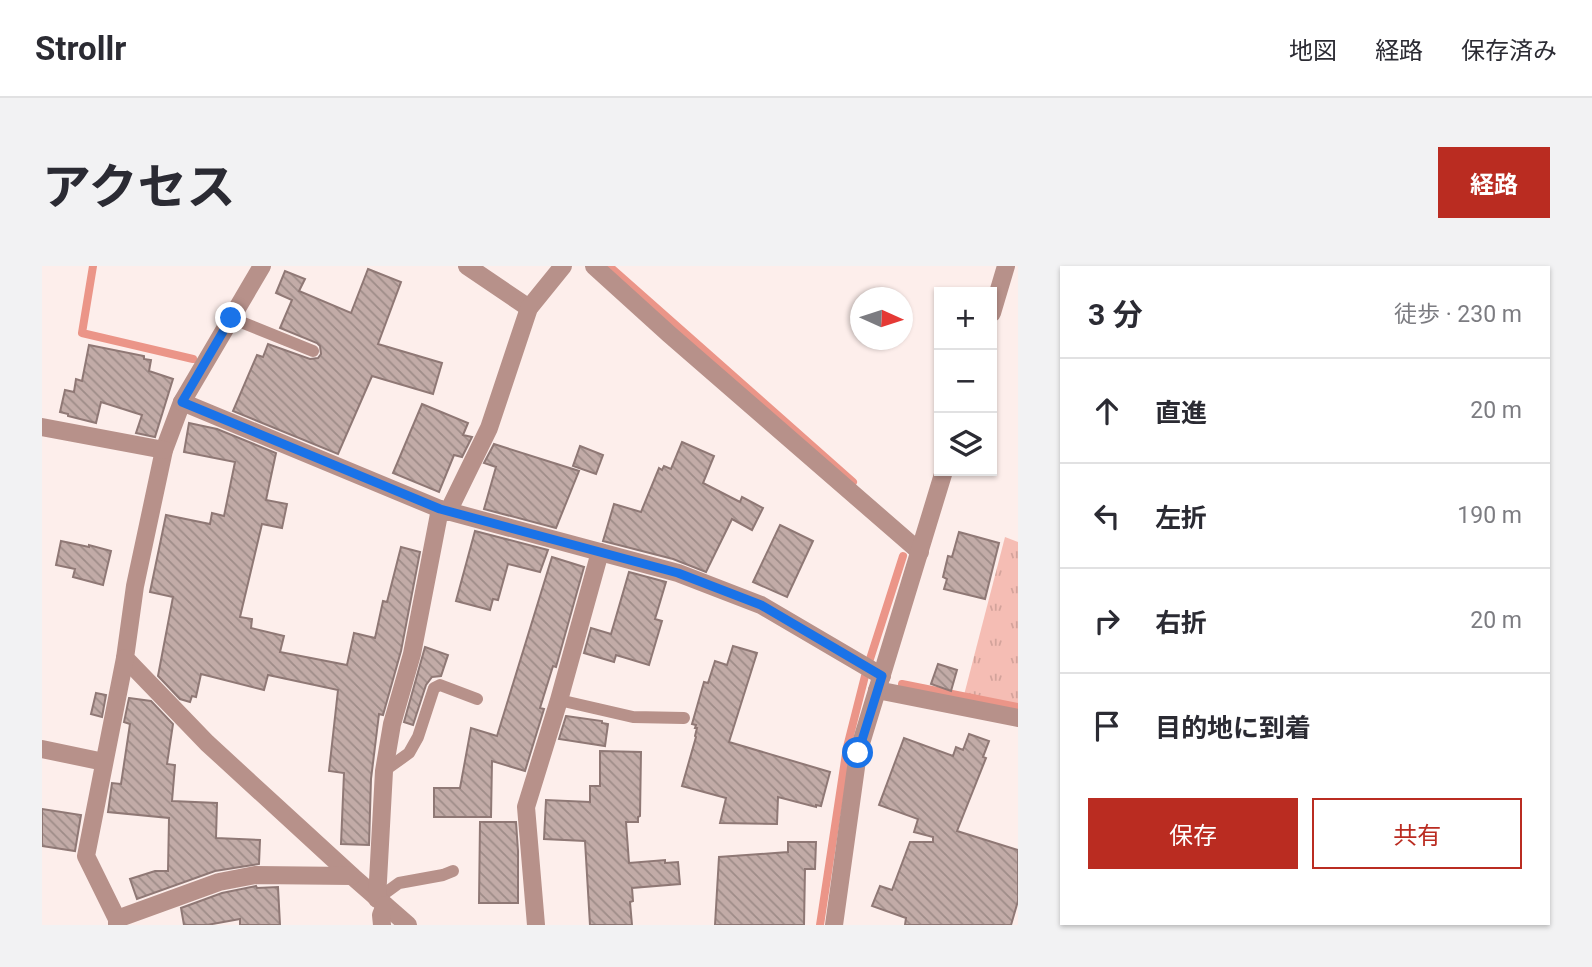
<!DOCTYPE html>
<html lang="ja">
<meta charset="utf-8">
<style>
body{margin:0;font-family:Roboto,"Noto Sans JP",sans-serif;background:#f2f2f3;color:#2b2b33}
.controls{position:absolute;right:21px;top:21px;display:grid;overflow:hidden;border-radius:0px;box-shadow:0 2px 5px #0004}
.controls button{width:63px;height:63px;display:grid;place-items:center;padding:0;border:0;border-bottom:2px solid #e1e1e2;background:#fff;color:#2b2b33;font:35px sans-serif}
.compass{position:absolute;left:808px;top:21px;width:63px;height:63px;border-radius:50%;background:#fff;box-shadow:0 2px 5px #0004;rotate:93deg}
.stop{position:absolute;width:21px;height:21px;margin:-16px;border:5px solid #1a73e8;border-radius:50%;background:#fff}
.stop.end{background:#1a73e8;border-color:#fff;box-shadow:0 2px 7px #0008}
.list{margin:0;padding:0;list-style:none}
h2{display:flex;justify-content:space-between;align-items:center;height:91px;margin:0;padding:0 28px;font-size:30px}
h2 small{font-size:23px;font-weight:400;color:#7c7c81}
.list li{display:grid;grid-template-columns:46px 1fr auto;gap:21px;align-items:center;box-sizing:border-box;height:105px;padding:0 28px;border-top:2px solid #e1e1e2}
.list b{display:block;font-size:26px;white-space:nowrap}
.list em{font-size:23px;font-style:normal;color:#7c7c81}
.actions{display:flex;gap:14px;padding:21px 28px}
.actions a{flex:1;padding:16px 0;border:2px solid #ba2c21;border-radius:0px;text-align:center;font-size:24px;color:#ba2c21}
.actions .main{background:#ba2c21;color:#fff}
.icon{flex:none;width:38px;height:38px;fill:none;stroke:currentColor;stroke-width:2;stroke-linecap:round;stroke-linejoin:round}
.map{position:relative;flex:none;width:976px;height:659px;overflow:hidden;border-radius:0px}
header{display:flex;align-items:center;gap:42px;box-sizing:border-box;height:98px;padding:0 35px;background:#fff;border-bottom:2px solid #e1e1e2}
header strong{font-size:33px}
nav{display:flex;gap:38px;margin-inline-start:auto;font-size:24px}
.intro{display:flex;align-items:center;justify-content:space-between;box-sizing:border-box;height:168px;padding:0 42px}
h1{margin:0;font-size:49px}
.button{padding:18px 32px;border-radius:0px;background:#ba2c21;color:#fff;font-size:24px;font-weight:700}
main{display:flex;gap:42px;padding:0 42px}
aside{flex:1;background:#fff;border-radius:0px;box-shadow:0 2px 5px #0004}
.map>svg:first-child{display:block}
</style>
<header>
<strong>Strollr</strong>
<nav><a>地図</a><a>経路</a><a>保存済み</a></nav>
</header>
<div class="intro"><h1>アクセス</h1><a class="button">経路</a></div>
<main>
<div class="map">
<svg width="976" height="659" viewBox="0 0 976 659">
<defs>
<pattern id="park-tufts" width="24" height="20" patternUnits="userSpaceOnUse" patternTransform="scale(1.75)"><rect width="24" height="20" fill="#f5bdb4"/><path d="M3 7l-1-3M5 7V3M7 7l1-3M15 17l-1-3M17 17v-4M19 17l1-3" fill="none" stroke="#d3a39b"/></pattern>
<pattern id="building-back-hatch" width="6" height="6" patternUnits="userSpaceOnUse" patternTransform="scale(1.75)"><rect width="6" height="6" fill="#c2aba7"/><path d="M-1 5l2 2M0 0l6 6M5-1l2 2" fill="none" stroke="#9e8c88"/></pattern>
</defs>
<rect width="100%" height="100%" fill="#fdeeeb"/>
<polygon fill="url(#park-tufts)" points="963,271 976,276 976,440 922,429"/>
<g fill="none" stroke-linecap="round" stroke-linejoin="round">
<g stroke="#eb9588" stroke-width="8">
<polyline points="51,0 40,67 151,93"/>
<polyline points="567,0 811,216"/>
<polyline points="828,393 861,290"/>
<polyline points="860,418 976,441"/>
<polyline points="778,659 805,481 823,410"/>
</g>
</g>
<g fill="url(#building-back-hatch)" stroke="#8f7875" stroke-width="2">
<polygon points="326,3 359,16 336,78 400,97 391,128 330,110 296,188 191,145 215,89 221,91 226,78 268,93 276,92 279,88 278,80 275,77 238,62 250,34 234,27 243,5 263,13 257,25 309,47"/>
<polygon points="47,79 102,90 102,93 109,94 107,105 131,113 113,171 94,167 100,149 59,136 54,157 26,150 26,148 18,146 23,124 32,126 34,113 40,115"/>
<polygon points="380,138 426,157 421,169 430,171 420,191 412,189 397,226 351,207"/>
<polygon points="147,157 175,163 234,187 224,234 245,238 240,262 220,258 198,351 210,353 209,362 242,370 238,386 305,399 312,367 333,372 341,335 345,336 359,281 378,286 359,385 341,449 337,448 329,513 327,579 299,578 302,507 287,505 296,424 226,409 222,424 159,408 154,431 150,430 148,436 138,433 116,410 131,331 108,326 124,249 168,258 170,247 182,250 193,196 142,186"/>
<polygon points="640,176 672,190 661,217 698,236 700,231 721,242 710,264 690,253 664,306 631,293 561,275 572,238 599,246 617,202 620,204 622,200 629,203"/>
<polygon points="452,178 537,205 514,262 442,243 454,201 442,197"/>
<polygon points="538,180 561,189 554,208 531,200"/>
<polygon points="738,259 771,275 745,331 711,316"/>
<polygon points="433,265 506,284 498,306 466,298 456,334 451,333 448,344 414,335"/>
<polygon points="917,266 957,277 943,333 902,323 905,313 901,311 906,290 910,291"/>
<polygon points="19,275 47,281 47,279 69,285 61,319 31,311 33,303 14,299"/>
<polygon points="510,291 542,301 514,401 511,400 498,442 502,443 483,505 450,495 449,551 392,551 392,522 418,522 429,462 455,470"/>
<polygon points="587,306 624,316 613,353 620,355 607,399 574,389 572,396 542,387 549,362 569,368"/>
<polygon points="691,380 715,387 687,476 788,506 779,540 774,539 774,541 736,531 735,558 678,557 684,532 640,520 654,471 653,470 655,462 653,462 654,459 650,458 662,416 666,417 673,395 685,399"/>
<polygon points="383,381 406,389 399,410 390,411 384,419 371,459 362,456"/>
<polygon points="896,398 915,404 909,425 889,418"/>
<polygon points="54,427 64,429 60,451 49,448"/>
<polygon points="87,432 109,435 131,458 125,498 133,499 130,535 175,537 174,572 218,574 217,598 173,605 95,633 88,613 113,605 126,605 127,552 66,546 70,517 79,518 88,458 82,456"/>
<polygon points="524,450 560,455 560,457 566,458 563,480 517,473"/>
<polygon points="927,468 947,475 941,491 944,492 915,565 976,584 976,635 969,659 863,659 864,652 830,640 838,620 850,624 868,576 891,576 891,571 872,566 876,553 837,539 862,472 911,490 914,481 921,484"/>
<polygon points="558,485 599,486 598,550 596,551 596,556 584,556 587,597 623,594 623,597 636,596 638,618 590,622 591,635 588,636 590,659 548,659 543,575 502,573 504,534 548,536 548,520 558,520"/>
<polygon points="0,543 39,549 33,585 0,580"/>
<polygon points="438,556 474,556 476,585 476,637 437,637"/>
<polygon points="746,576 774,576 773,603 763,603 762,659 673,659 677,591 746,586"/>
<polygon points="214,620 215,622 236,621 238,659 198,659 198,653 165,659 142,659 139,642 180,627"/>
</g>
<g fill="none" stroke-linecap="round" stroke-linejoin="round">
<g stroke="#b7918a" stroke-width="12">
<polyline points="189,52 271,85"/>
<polyline points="517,434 591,451 642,452"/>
<polyline points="342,505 367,487 376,471 392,422 398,419 435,433"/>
<polyline points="335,633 357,617 401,609 411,605"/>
</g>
<g stroke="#b7918a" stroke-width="18">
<polyline points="220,0 140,136 122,184 93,320 83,392 165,477 310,610 366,659"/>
<polyline points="425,0 487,42"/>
<polyline points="552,0 627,68 878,286"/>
<polyline points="950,47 964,0"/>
<polyline points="140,136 398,243 636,307 719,339 840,410"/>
<polyline points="0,161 122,184"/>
<polyline points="406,246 447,162 487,42 521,0"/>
<polyline points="835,424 976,452"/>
<polyline points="0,483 62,496"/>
<polyline points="335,633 342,505 350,458 370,388 398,243"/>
<polyline points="75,653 44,590 83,392"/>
<polyline points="75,659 75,653 177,616 213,609 310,610"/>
<polyline points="340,659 339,649 343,639"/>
<polyline points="494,659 484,541 517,434 558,286"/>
<polyline points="792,659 816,487 902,205"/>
</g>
</g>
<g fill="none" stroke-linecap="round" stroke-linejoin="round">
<polyline stroke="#1a73e8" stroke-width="9" points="189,52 140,136 398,243 636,307 719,339 840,410 816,487"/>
</g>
</svg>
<div class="controls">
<button>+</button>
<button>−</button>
<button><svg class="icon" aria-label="layers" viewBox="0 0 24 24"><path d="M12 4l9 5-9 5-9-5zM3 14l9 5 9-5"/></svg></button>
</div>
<svg class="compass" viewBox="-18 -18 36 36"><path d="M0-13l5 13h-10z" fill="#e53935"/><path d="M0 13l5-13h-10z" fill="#7c7c81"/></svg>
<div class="stop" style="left:816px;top:487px"></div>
<div class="stop end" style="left:189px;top:52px"></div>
</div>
<aside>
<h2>3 分<small>徒歩 · 230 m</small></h2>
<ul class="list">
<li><svg class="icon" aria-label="ahead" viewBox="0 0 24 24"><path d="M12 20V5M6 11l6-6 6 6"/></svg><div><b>直進</b></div><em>20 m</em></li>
<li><svg class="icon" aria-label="left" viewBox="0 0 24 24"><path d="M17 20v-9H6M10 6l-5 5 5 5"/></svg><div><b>左折</b></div><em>190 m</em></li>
<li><svg class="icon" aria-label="right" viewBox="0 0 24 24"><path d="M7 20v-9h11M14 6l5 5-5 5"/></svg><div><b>右折</b></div><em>20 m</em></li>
<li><svg class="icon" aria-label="arrive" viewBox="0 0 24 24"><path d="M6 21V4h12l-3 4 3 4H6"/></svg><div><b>目的地に到着</b></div></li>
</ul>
<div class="actions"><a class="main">保存</a><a>共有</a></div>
</aside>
</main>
